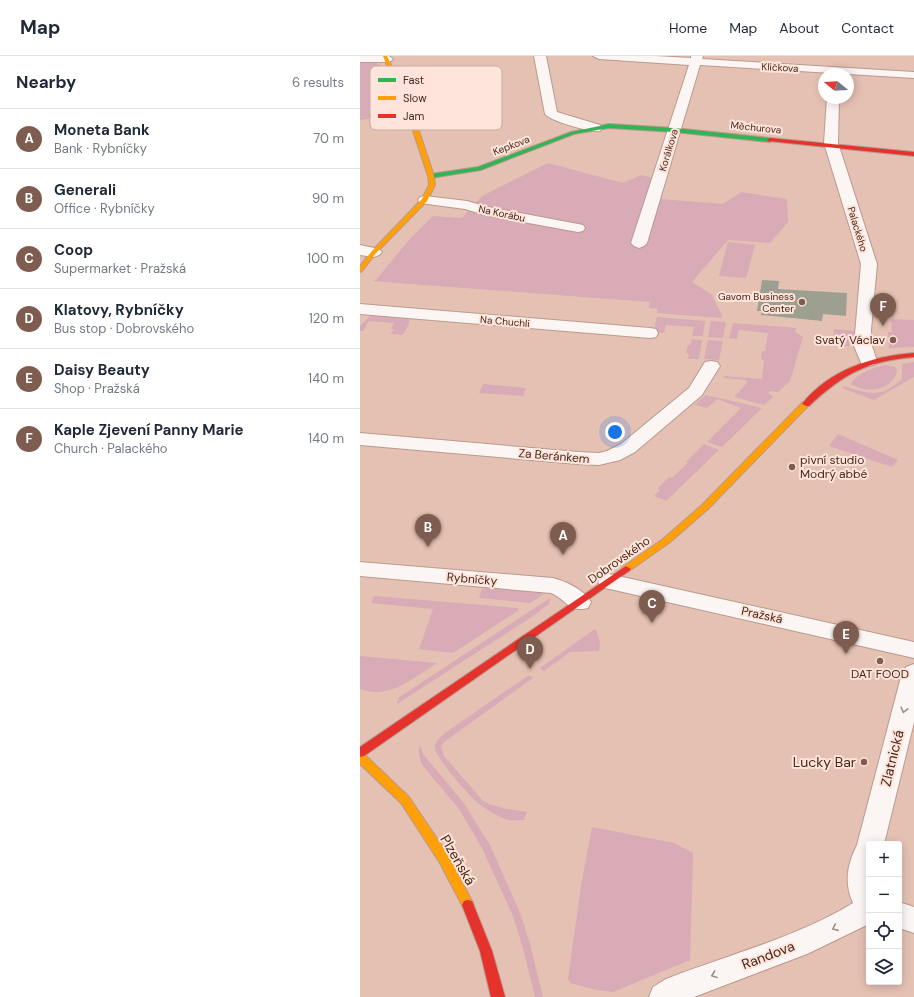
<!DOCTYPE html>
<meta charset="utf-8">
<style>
body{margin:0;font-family:"DM Sans",sans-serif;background:#f2f2f3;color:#1f2937}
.controls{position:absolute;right:12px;bottom:12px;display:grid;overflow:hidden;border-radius:4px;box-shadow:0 2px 10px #0003}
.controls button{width:36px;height:36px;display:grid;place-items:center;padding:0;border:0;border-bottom:1px solid #e0e1e3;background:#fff;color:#1f2937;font:20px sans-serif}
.compass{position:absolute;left:458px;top:12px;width:36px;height:36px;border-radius:50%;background:#fff;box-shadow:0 2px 10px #0003;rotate:288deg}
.you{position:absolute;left:255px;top:376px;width:14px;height:14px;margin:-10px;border:3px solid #fff;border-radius:50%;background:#1a73e8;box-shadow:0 0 0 6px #1a73e833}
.badge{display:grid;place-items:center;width:26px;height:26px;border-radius:50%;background:#7e5d50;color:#fff;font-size:13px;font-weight:700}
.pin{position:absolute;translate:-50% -33px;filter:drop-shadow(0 1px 2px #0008)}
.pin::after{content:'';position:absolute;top:21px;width:14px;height:12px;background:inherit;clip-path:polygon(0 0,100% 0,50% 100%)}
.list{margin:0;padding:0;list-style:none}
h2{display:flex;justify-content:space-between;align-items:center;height:52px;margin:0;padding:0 16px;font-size:17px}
h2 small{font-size:13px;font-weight:400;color:#747a83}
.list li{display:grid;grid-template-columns:26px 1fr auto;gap:12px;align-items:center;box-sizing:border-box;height:60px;padding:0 16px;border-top:1px solid #e0e1e3}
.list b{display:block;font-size:15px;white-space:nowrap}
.list p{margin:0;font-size:13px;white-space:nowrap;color:#747a83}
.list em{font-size:13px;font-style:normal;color:#747a83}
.icon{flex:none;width:22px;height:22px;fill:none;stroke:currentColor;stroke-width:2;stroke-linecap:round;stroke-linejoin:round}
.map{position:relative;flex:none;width:554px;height:941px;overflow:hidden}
header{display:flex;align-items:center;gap:24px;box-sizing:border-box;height:56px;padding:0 20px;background:#fff;border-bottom:1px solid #e0e1e3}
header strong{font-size:19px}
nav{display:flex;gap:22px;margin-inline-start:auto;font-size:14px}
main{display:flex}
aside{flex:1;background:#fff}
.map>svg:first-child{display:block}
</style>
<header>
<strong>Map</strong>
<nav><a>Home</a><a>Map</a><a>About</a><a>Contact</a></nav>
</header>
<main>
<aside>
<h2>Nearby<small>6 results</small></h2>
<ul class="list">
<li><span class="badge">A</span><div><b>Moneta Bank</b><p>Bank · Rybníčky</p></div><em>70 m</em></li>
<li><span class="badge">B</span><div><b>Generali</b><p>Office · Rybníčky</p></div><em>90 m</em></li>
<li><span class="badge">C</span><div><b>Coop</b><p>Supermarket · Pražská</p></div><em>100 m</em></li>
<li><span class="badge">D</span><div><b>Klatovy, Rybníčky</b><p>Bus stop · Dobrovského</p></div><em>120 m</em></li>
<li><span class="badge">E</span><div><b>Daisy Beauty</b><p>Shop · Pražská</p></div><em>140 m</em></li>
<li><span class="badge">F</span><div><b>Kaple Zjevení Panny Marie</b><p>Church · Palackého</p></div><em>140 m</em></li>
</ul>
</aside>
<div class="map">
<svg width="554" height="941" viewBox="0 0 554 941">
<rect width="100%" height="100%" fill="#e5c1b3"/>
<g fill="#d8abb6">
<polygon points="0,5 16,7 25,12 42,58 0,64"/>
<polygon points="188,107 263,127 281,119 293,122 288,142 363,148 381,136 427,143 428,166 410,187 368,184 332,226 351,238 362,259 361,262 297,257 298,253 289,252 290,246 12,225 16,224 49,184 73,160 102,162 122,140"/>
<polygon points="368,186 395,189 386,222 359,220"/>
<polygon points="10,260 46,262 49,264 49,268 43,279 31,278 34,273 31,273 34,267 9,265 3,275 0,275 0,270"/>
<polygon points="297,261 345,265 343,280 332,280 334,271 306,269 304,277 293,277"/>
<polygon points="531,263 554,264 554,291 529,292 528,276 532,276"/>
<polygon points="351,265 366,266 363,282 348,281"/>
<polygon points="373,267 436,272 435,276 443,281 430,325 418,336 410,335 408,337 413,341 404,349 374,341 387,327 386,324 364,322 363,321 365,320 402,323 404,304 401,303 402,295 405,295 408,277 379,274 377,283 369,282"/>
<polygon points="474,273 494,275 493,285 489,290 473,289"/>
<polygon points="332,283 342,284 339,303 328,303 329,298 326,297 328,289 330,289"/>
<polygon points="348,284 363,285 359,304 344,303"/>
<path d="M554,306V321L514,344L482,332L484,330C510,338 520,343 542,323V308Z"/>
<path d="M525,309L535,311L537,314C534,335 505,338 491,328C495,318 515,311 525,309Z"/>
<polygon points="123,328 166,332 163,340 119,337"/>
<polygon points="346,339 402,352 362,391 347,386 381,352 357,343 347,352 336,349 335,348"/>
<polygon points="478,378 538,404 532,411 469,390"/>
<polygon points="344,388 359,394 307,444 304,444 294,440 300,434 297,433 309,421 312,422 328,407 326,406"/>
<polygon points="126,532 179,536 184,538 170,547 119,542 122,533"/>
<polygon points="14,540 158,552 159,554 93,597 59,593 73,553 11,547"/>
<polygon points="190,542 189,548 173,560 37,648 38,642"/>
<path d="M235,573C239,579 241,587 239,595L210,596L184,615L180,612Z"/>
<path d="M0,600L77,607C53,622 30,644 0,633Z"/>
<path d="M169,619L173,622L84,686L81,690L84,700L123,745C137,752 152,754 167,756L164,764C160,764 153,765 149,764C139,761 126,754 119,748C110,741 75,701 75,692C74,685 81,681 85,677Z"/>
<path d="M60,688L63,698L103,746L130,789L161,859L170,888L183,941H175L163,892L153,860L122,792L99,753L63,710C59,703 58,696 60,688Z"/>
<polygon points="232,771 314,787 333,797 330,904 253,936 237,934 210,927 208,923 221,830"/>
</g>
<polygon fill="#9d9f91" points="402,224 419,225 418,233 487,237 486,260 463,258 462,265 401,259 402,255 397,255"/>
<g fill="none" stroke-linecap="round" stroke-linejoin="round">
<g stroke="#b99a8e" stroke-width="2">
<g id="street">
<polygon points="0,0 29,0 33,3 31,5 27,6 0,6"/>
<path d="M174,0H186L197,56L240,69L242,72L240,75C232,77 190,65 185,58Z"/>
<polygon points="233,0 295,0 331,2 331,0 343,0 342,3 554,16 554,22 340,9 287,187 284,190 279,192 274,190 271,187 329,9 239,3"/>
<polygon points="467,42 479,42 478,87 517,208 511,274 512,290 517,305 514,309 508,310 502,309 494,290 501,208 464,87"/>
<polygon points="65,140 107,145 128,151 218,168 223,169 225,172 223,175 218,176 125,159 105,153 60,147 58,144 60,141"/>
<polygon points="0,189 19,193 22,196 19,199 14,201 0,199"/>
<polygon points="0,248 290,272 296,273 298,277 296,281 290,282 0,258"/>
<polygon points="351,305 357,306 360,310 342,339 275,396 260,404 239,409 218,408 0,389 0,377 218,396 239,397 247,395 261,388 329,332 345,306"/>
<path d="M0,506L193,522C207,526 223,533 231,546L228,552C209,557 206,543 191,537L0,520Z"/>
<polygon points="249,518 554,586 554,602 241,531 238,526 241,521"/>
<path d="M554,608V666L524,788H509V868L447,898L334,941H289L293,931L306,923C367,899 438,881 493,847C484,827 487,809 497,789L542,617L546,611Z"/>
<polygon points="539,846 554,851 554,877 539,872"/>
</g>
</g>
<g stroke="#b99a8e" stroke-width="2">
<polygon id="fast" points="249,68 314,72 410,82 413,84 410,86 314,76 249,72 214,78 121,114 71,122 68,120 71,118 118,111 211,76"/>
</g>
<g stroke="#b99a8e" stroke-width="2">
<g id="slow">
<polygon points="23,0 27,0 56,66 74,120 75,129 67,145 16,197 2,215 0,216 0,210 12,195 62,143 69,129 68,120 50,66"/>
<polygon points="443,346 446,346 450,348 348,453 309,487 269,515 263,515 261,513 263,511 303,483 342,449"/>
<polygon points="0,697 4,698 49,741 88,799 114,849 112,853 108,854 104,853 80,807 41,747 0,708"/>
</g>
</g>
<g stroke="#b99a8e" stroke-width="2">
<g id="jam">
<polygon points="410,82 554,96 554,100 408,85 407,84"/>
<path d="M554,297V301C507,305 483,318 449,350H446L442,348C469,314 512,300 554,297Z"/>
<polygon points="266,510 271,513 269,515 4,700 0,701 0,691"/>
<polygon points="108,844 112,845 132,895 145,941 131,941 120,895 102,849 104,845"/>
</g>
</g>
<use href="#street" fill="#fbf6f4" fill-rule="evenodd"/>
<use href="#fast" fill="#30b455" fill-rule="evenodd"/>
<use href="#slow" fill="#ff9f0a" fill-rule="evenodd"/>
<use href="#jam" fill="#e5322d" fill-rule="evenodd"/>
</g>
<defs><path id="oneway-chevron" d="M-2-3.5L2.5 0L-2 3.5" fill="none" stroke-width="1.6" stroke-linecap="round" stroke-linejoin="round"/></defs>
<g stroke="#a08e87">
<use href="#oneway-chevron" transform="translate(544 654) rotate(104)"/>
<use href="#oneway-chevron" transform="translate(475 872) rotate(156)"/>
<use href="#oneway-chevron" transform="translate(354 919) rotate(160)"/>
</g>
<g fill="#7e5d50" stroke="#fee4da" stroke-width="1.5">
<circle cx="442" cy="246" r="4"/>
<circle cx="533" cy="284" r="4"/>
<circle cx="432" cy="411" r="4"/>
<circle cx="520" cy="605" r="4"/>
<circle cx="504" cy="706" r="4"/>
</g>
<g text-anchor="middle" stroke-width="4" stroke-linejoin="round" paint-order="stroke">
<g font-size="10" fill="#46271a" stroke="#fee4da">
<text transform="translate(420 11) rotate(3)" y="4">Kličkova</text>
<text transform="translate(396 71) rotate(6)" y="4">Měchurova</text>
<text transform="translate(151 89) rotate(-21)" y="4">Kepkova</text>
<text transform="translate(308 94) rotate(-73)" y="4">Korálkova</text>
<text transform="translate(142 157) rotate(12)" y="4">Na Korábu</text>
<text transform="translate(498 173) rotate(73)" y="4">Palackého</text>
<text transform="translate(145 265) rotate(5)" y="4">Na Chuchli</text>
</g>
<g font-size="10" fill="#46271a" stroke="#fee4da" text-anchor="end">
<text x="434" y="244">Gavom Business<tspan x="434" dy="12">Center</tspan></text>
</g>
<g font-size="12" fill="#46271a" stroke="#fee4da" text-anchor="end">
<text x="525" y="288">Svatý Václav</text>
<text x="440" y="408" text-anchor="start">pivní studio<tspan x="440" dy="14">Modrý abbé</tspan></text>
<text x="520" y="622" text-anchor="middle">DAT FOOD</text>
</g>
<g font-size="12" fill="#46271a" stroke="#fee4da">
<text transform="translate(194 400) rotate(5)" y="4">Za Beránkem</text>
<text transform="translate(259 504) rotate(-35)" y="4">Dobrovského</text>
<text transform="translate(112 523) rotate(5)" y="4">Rybníčky</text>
<text transform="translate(402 559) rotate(12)" y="4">Pražská</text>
</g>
<g font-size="14" fill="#46271a" stroke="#fee4da">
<text transform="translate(532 702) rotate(-76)" y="5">Zlatnická</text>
<text transform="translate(98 804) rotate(60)" y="5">Plzeňská</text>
<text transform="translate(408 899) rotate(-21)" y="5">Randova</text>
</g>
<g font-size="14" fill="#46271a" stroke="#fee4da" text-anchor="end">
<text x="496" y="711">Lucky Bar</text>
</g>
</g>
<rect x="10" y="10" width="132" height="64" rx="6" fill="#fee4da" stroke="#c7aba0" stroke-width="1"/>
<rect x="18" y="22" width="18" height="4" fill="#30b455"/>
<rect x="18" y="40" width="18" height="4" fill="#ff9f0a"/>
<rect x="18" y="58" width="18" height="4" fill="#e5322d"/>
<g font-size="11" fill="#46271a">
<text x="43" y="28">Fast</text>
<text x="43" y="46">Slow</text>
<text x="43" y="64">Jam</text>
</g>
</svg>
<div class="controls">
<button>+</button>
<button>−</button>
<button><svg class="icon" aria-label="locate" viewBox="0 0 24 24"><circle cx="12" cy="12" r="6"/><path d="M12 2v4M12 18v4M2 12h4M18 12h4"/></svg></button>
<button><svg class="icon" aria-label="layers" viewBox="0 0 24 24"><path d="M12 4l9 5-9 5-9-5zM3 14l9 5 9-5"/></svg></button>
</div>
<svg class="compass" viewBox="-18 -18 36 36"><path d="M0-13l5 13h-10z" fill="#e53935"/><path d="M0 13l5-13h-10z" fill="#747a83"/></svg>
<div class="you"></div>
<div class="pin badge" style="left:203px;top:499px">A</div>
<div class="pin badge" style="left:68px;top:491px">B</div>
<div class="pin badge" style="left:292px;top:567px">C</div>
<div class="pin badge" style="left:170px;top:613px">D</div>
<div class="pin badge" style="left:486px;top:598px">E</div>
<div class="pin badge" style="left:523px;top:270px">F</div>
</div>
</main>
